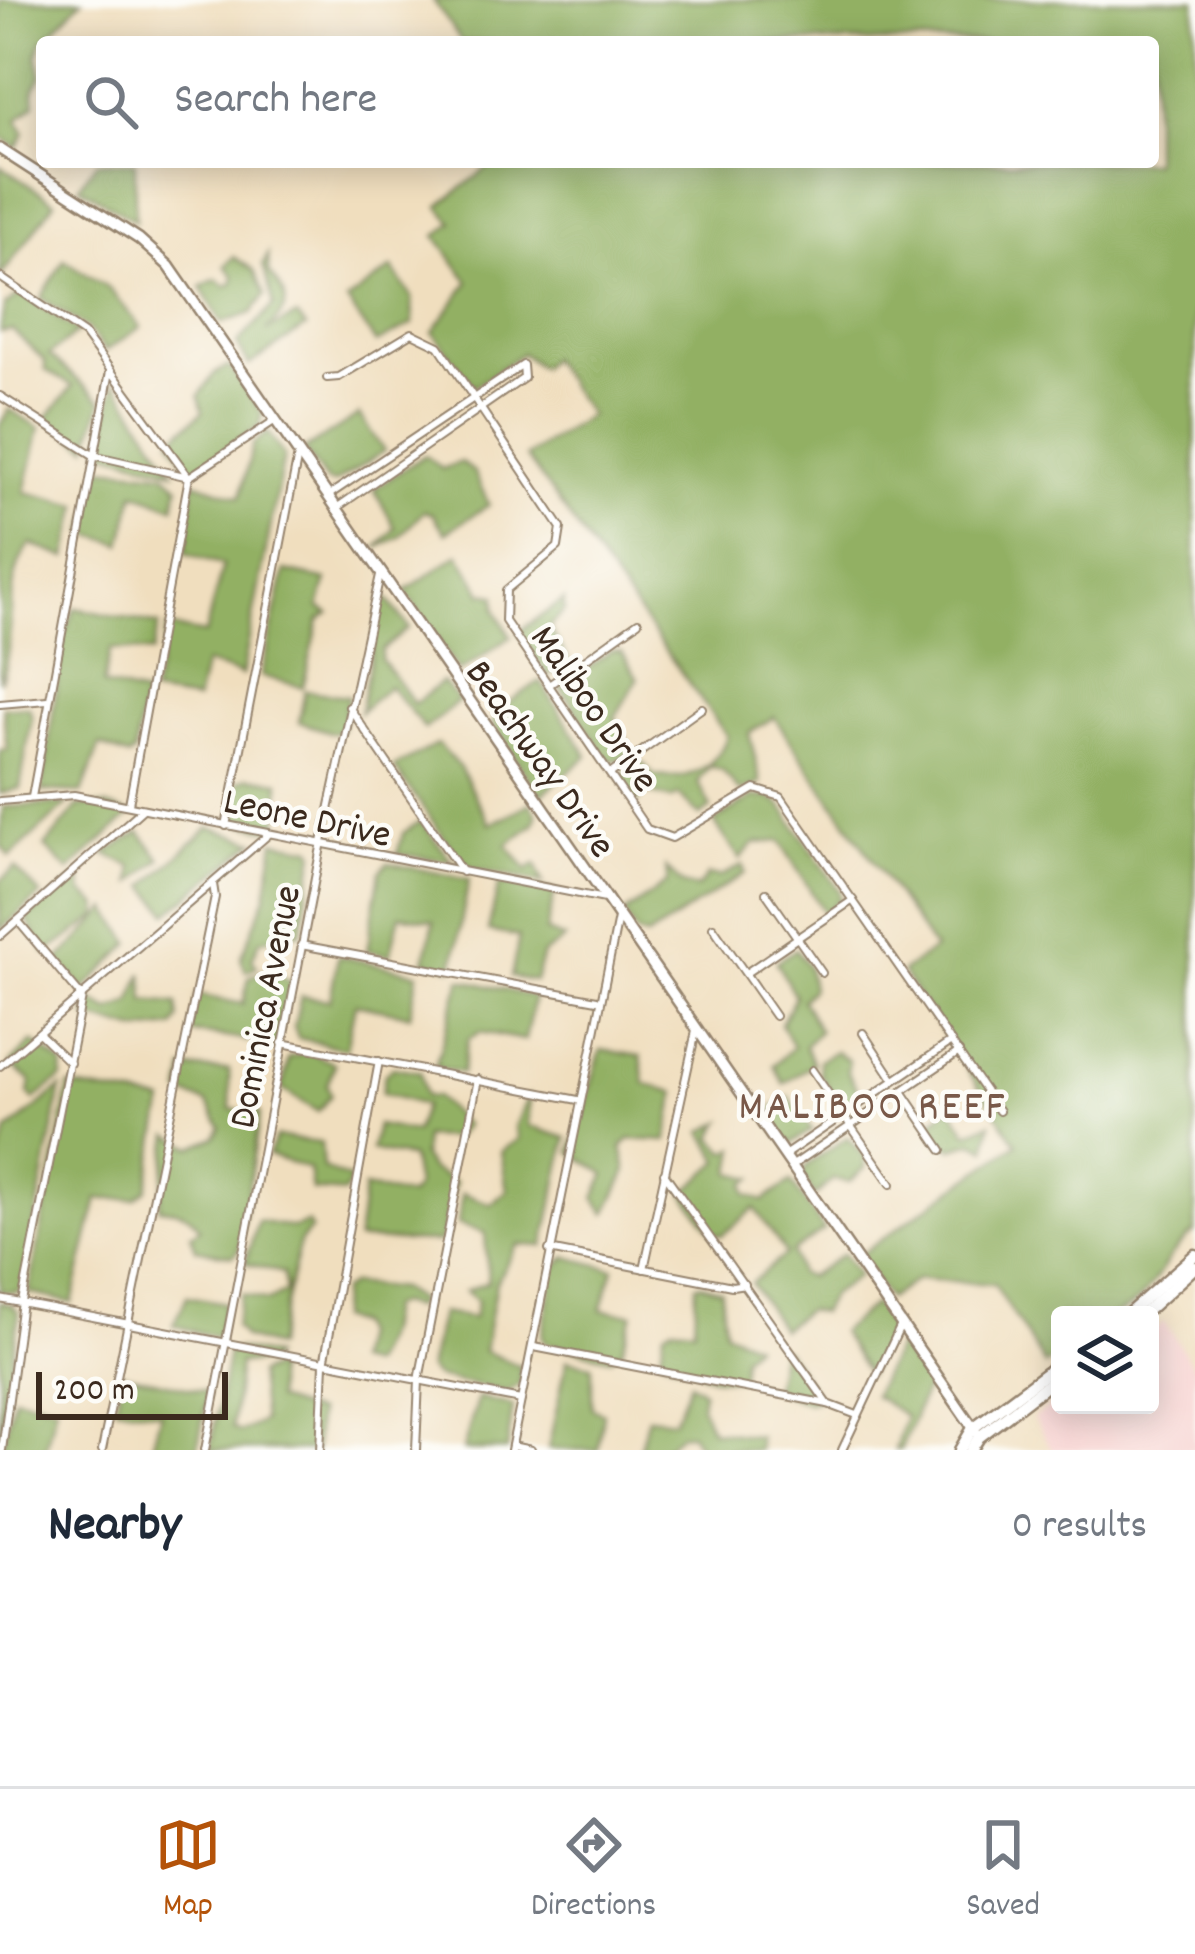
<!DOCTYPE html>
<style>
body{margin:0;font-family:Dekko,sans-serif;background:#f2f2f3;color:#1f2937}
.controls{position:absolute;right:36px;bottom:36px;display:grid;overflow:hidden;border-radius:12px;box-shadow:0 6px 30px #0003}
.controls button{width:108px;height:108px;display:grid;place-items:center;padding:0;border:0;border-bottom:3px solid #e0e1e3;background:#fff;color:#1f2937;font:60px sans-serif}
.scale{position:absolute;left:36px;bottom:30px;width:192px;box-sizing:border-box;padding-left:12px;border:6px solid #3b2a1e;border-top:0;font-size:33px;line-height:42px;white-space:nowrap;color:#3b2a1e;-webkit-text-stroke:9px #fdfcf7;paint-order:stroke}
.list{margin:0;padding:0;list-style:none}
h2{display:flex;justify-content:space-between;align-items:center;height:156px;margin:0;padding:0 48px;font-size:51px}
h2 small{font-size:39px;font-weight:400;color:#747a83}
.icon{flex:none;width:66px;height:66px;fill:none;stroke:currentColor;stroke-width:2;stroke-linecap:round;stroke-linejoin:round}
.map{position:relative;flex:none;width:1195px;height:1450px;overflow:hidden}
.search{position:absolute;background:#fff;box-shadow:0 6px 30px #0003;left:36px;right:36px;top:36px;height:132px;display:flex;align-items:center;gap:30px;box-sizing:border-box;padding:0 42px;border-radius:12px;color:#747a83;font-size:45px}
.sheet{height:336px;background:#fff}
nav{display:flex;justify-content:space-around;align-items:center;box-sizing:border-box;height:168px;border-top:3px solid #e0e1e3;background:#fff;font-size:33px;color:#747a83}
nav a{display:grid;justify-items:center;gap:6px}
nav .on{color:#b45309}
.map>svg:first-child{display:block}
</style>
<div class="map">
<svg width="1195" height="1450" viewBox="0 0 1195 1450">
<rect width="100%" height="100%" fill="#fdfcf7"/>
<filter id="ink" filterUnits="userSpaceOnUse"><feTurbulence type="fractalNoise" baseFrequency=".00833" numOctaves="2"/><feDisplacementMap in="SourceGraphic" scale="24" xChannelSelector="R" yChannelSelector="G"/><feConvolveMatrix kernelMatrix="1 2 1 2 8 2 1 2 1" color-interpolation-filters="sRGB"/></filter>
<filter id="wash" filterUnits="userSpaceOnUse"><feTurbulence type="fractalNoise" baseFrequency=".004" numOctaves="4" result="noise"/><feDisplacementMap in="SourceGraphic" scale="48" xChannelSelector="R" yChannelSelector="G"/><feGaussianBlur stdDeviation="2.7" result="paint"/><feColorMatrix in="noise" values="0 0 0 0 0 0 0 0 0 0 0 0 0 0 0 0 0 1.4 0 .05"/><feComposite in="paint" operator="in"/></filter>
<g filter="url(#wash)">
<rect width="100%" height="100%" fill="#f0debe"/>
<polygon fill="#f7d0cf" points="1164,1322 1195,1369 1195,1450 1052,1450 1033,1418 1060,1398 1060,1405 1150,1405 1150,1332"/>
<g fill="#92b063" stroke="#666d40" stroke-width="3">
<polygon points="0,0 82,0 42,42 37,54 42,76 34,88 35,104 17,120 25,133 17,148 0,136"/>
<path d="M433,0H1195V1232C1163,1253 1155,1299 1117,1314C1102,1320 1076,1315 1060,1315V1355L1045,1365L994,1284L917,1279L888,1299L858,1256L1017,1144L902,972L934,949L774,717L749,733L761,783L740,792L722,770L710,766L698,782L711,808L700,816L679,795L671,799L646,792L637,803L623,782L628,764L641,761L653,775C688,783 717,767 727,736L526,457L589,415L549,358L540,368L522,353L474,387L433,332L469,282L436,236L453,223L439,206L495,162H1153V42H462Z"/>
<polygon points="97,162 135,162 135,221 79,186"/>
<polygon points="0,166 55,202 2,275 0,274"/>
<path d="M268,255L269,272C289,300 294,304 266,331L297,316L306,327L249,365L237,344L274,305L263,265Z"/>
<polygon points="234,257 254,270 265,295 252,313 222,323 201,287 217,279 225,286 232,284 234,276 225,266"/>
<polygon points="64,260 109,289 141,327 105,351 87,328 41,298"/>
<polygon points="392,268 412,297 413,324 376,343 347,301"/>
<polygon points="22,293 78,332 49,355 102,401 88,447 46,419 73,386 45,370 45,361 12,330 0,332 4,306"/>
<polygon points="229,366 262,413 259,426 196,470 188,468 171,439 203,412 199,396 214,374"/>
<polygon points="115,382 174,471 100,450"/>
<path d="M9,409L40,428L25,492L79,505L67,558L31,544C1,577 18,641 0,682V425Z"/>
<polygon points="359,415 384,451 335,483 327,482 304,450"/>
<polygon points="268,432 284,456 242,675 205,663 196,701 152,694 167,627 205,634 223,565 186,553 194,482 240,497 253,444"/>
<polygon points="425,455 442,469 461,462 474,472 489,505 445,533 433,514 424,511 399,537 377,548 395,528 374,489"/>
<polygon points="101,467 164,473 179,486 174,507 135,492 122,544 85,533"/>
<polygon points="459,554 483,593 496,595 496,610 511,637 459,672 405,591"/>
<polygon points="285,571 327,580 319,607 329,613 319,621 303,687 261,676"/>
<polygon points="383,593 409,628 382,650 381,659 414,704 442,682 459,701 425,729 389,686 360,712"/>
<polygon points="564,600 564,611 549,627 569,661 548,676 518,632"/>
<polygon points="75,608 159,625 152,653 111,649 103,685 144,695 134,753 129,757 100,745 82,793 42,791 63,640"/>
<polygon points="611,651 622,652 638,679 615,717 631,749 619,760 608,760 561,688"/>
<polygon points="540,681 588,756 540,796 493,724 495,712"/>
<polygon points="305,691 348,696 342,729 333,733 299,722"/>
<polygon points="3,707 29,707 32,717 20,788 0,794 0,750 7,750"/>
<polygon points="438,744 460,768 490,824 531,803 537,815 534,824 507,845 527,870 536,864 543,883 472,868 459,858 394,767"/>
<polygon points="249,777 280,782 277,831 234,822 238,782"/>
<polygon points="753,797 769,797 781,805 839,890 840,898 825,914 780,841 755,843 740,859 714,822"/>
<polygon points="68,804 10,857 0,844 3,807"/>
<polygon points="78,806 107,806 131,814 69,871 45,847"/>
<polygon points="421,821 452,861 397,854 403,833"/>
<polygon points="209,827 255,841 168,913 146,886"/>
<polygon points="140,832 161,859 132,883 133,867 105,854"/>
<polygon points="275,841 312,848 315,853 301,932 260,940 252,959 257,966 246,971 241,959 266,896"/>
<polygon points="388,863 469,879 453,968 425,961 434,921 400,915 390,955 367,950 380,872"/>
<polygon points="743,865 745,873 647,937 637,934 624,914 668,882 666,868 682,884 697,888 708,875 721,877"/>
<polygon points="15,868 41,895 0,930 0,881"/>
<polygon points="81,875 82,891 98,906 99,916 46,953 26,918"/>
<polygon points="499,884 555,891 546,932 565,939 543,954 535,981 511,977 519,937 488,931"/>
<polygon points="108,909 131,943 84,990 59,960"/>
<polygon points="796,949 808,967 812,988 802,1000 819,1031 805,1046 813,1064 784,1084 774,1065 793,1047 781,1024 795,996 776,962"/>
<polygon points="338,956 418,973 410,1015 355,1004 346,1049 298,1038 294,1027 301,996 330,1000"/>
<path d="M268,969L291,982L275,1049C262,1041 207,1034 190,1033L197,995L243,1004L249,977Z"/>
<polygon points="143,972 145,1001 177,1004 179,1019 174,1027 139,1031 86,1017 90,999 110,1011 131,1003"/>
<polygon points="461,979 534,997 525,1040 480,1032 468,1039 462,1073 435,1067"/>
<polygon points="33,1042 63,1065 62,1078 34,1100 29,1094 31,1081 10,1064"/>
<polygon points="601,1050 641,1056 645,1084 676,1092 667,1141 630,1139 622,1147 627,1171 606,1214 595,1198 606,1174 571,1152"/>
<polygon points="836,1051 849,1061 847,1071 860,1094 853,1107 839,1103 820,1074 819,1060"/>
<polygon points="308,1052 335,1064 327,1085 331,1095 318,1112 282,1089 289,1058"/>
<polygon points="393,1067 420,1072 425,1096 436,1097 465,1125 455,1138 424,1137 422,1157 431,1170 455,1182 441,1241 436,1242 357,1240 364,1188 409,1196 416,1187 411,1158 371,1150 377,1125 415,1132 424,1105 382,1093 385,1074"/>
<path d="M185,1069L229,1070L231,1109L260,1113L239,1249L233,1256L196,1249L191,1234L200,1228C189,1211 178,1210 159,1208L170,1135L193,1147L215,1137L221,1127L207,1103L181,1093Z"/>
<polygon points="69,1086 164,1102 147,1189 135,1199 98,1199 72,1303 29,1293"/>
<polygon points="61,1088 22,1288 16,1293 0,1291 0,1154 8,1131"/>
<polygon points="529,1094 529,1126 567,1138 544,1246 518,1245 496,1282 484,1351 520,1366 520,1384 507,1392 435,1377 428,1369 441,1313 473,1318 477,1301 465,1291 488,1282 485,1233 458,1224 462,1193 491,1204 507,1191 501,1151 519,1139 515,1127"/>
<polygon points="789,1097 812,1130 792,1143 779,1136 764,1114"/>
<polygon points="951,1106 968,1133 991,1123 987,1149 973,1142 953,1148 940,1140 931,1123"/>
<polygon points="722,1122 713,1137 726,1152 736,1148 732,1173 753,1178 745,1184 747,1194 763,1201 791,1182 824,1230 792,1252 799,1274 809,1277 843,1254 858,1276 831,1295 820,1313 806,1310 781,1329 751,1283 786,1254 755,1208 722,1235 712,1232 684,1193 720,1161 703,1132"/>
<polygon points="276,1137 321,1143 323,1168 351,1180 344,1193 312,1190 309,1169 268,1155"/>
<polygon points="848,1137 865,1157 865,1168 849,1182 833,1179 815,1196 802,1176 806,1166"/>
<polygon points="258,1221 294,1228 308,1223 311,1229 300,1241 275,1347 244,1338 235,1326 242,1294 268,1301 286,1292 283,1273 245,1263"/>
<polygon points="567,1257 614,1269 601,1310 633,1314 622,1350 611,1358 545,1343 542,1336 555,1267"/>
<polygon points="351,1284 400,1289 419,1301 413,1308 399,1303 389,1307 385,1333 370,1366 354,1362 360,1335 356,1325 338,1318 341,1291"/>
<polygon points="702,1284 721,1290 725,1331 754,1344 742,1357 741,1379 715,1378 661,1358 664,1331 673,1326 694,1328 696,1285"/>
<polygon points="187,1296 225,1303 218,1338 174,1325"/>
<polygon points="0,1302 12,1305 19,1313 0,1438"/>
<polygon points="874,1304 891,1329 868,1375 840,1332"/>
<polygon points="898,1345 928,1383 901,1449 895,1450 905,1416 873,1395"/>
<polygon points="238,1349 272,1356 267,1363 239,1363 232,1428 240,1432 263,1421 258,1374 275,1367 275,1400 317,1413 315,1450 210,1450 228,1352"/>
<polygon points="781,1349 786,1350 818,1398 807,1402 773,1390"/>
<polygon points="567,1360 592,1365 592,1408 603,1413 598,1450 548,1449"/>
<polygon points="122,1373 208,1392 197,1450 151,1450 161,1412 116,1407"/>
<polygon points="690,1382 703,1391 701,1406 711,1430 758,1436 758,1450 701,1450 690,1433 679,1434 663,1450 639,1450 648,1417 674,1420"/>
<polygon points="14,1396 56,1405 45,1450 2,1450"/>
<polygon points="478,1397 513,1406 507,1450 463,1450"/>
</g>
</g>
<g filter="url(#ink)">
<g fill="none" stroke-linecap="round" stroke-linejoin="round">
<g stroke="#96846e" stroke-width="10">
<g id="street">
<polyline points="0,277 84,334 189,477 129,804"/>
<polyline points="327,378 339,377 412,333 439,346 561,528 558,547 506,590 505,621 647,829 672,838 755,789 781,797 999,1111"/>
<polyline points="0,396 93,455 189,477 274,421"/>
<polyline points="329,495 523,365 524,378 335,509"/>
<polyline points="549,685 638,622"/>
<polyline points="0,704 47,700"/>
<polyline points="349,707 462,872"/>
<polyline points="610,774 702,708"/>
<polyline points="32,797 110,371"/>
<polyline points="0,801 74,795 605,899"/>
<polyline points="226,826 298,455"/>
<polyline points="766,893 822,973"/>
<polyline points="713,927 775,1016"/>
<polyline points="0,936 143,809"/>
<polyline points="301,945 597,1000"/>
<polyline points="746,973 853,900"/>
<polyline points="39,1033 70,1063"/>
<polyline points="863,1033 894,1080"/>
<polyline points="282,1043 578,1100"/>
<polyline points="0,1066 268,835"/>
<polyline points="812,1070 891,1184"/>
<polyline points="902,1091 942,1150"/>
<polyline points="786,1154 951,1042"/>
<polyline points="793,1165 959,1052"/>
<polyline points="664,1173 828,1404"/>
<polyline points="549,1250 732,1286 745,1284"/>
<polyline points="644,1269 696,1031"/>
<polyline points="0,1299 521,1400"/>
<polyline points="534,1347 828,1404 857,1415"/>
<polyline points="512,1446 531,1450"/>
<polyline points="2,1450 22,1302 82,997 18,921"/>
<polyline points="102,1450 215,897 213,884"/>
<polyline points="205,1450 321,847 380,575"/>
<polyline points="320,1450 324,1364 379,1061"/>
<polyline points="416,1450 419,1380 478,1079"/>
<polyline points="511,1450 618,918"/>
<polyline points="842,1450 900,1327"/>
</g>
</g>
<g stroke="#96846e" stroke-width="14">
<polyline id="secondary" points="0,149 139,239 169,266 976,1432"/>
</g>
<g stroke="#96846e" stroke-width="15">
<g id="primary">
<polyline points="1127,1315 1195,1255"/>
<polyline points="1142,1315 1195,1267"/>
<polyline points="960,1450 973,1428 1060,1363"/>
<polyline points="971,1450 979,1437 1060,1375"/>
</g>
</g>
<use href="#street" stroke="#fff" stroke-width="6"/>
<use href="#secondary" stroke="#fff" stroke-width="9"/>
<use href="#primary" stroke="#fff" stroke-width="10"/>
</g>
</g>
<g text-anchor="middle" stroke-width="9" stroke-linejoin="round" paint-order="stroke">
<g font-size="39" fill="#3b2a1e" stroke="#fdfcf7">
<text transform="translate(597 707) rotate(55)" y="14">Maliboo Drive</text>
<text transform="translate(543 757) rotate(55)" y="14">Beachway Drive</text>
<text transform="translate(308 815) rotate(12)" y="14">Leone Drive</text>
<text transform="translate(262 1006) rotate(-79)" y="14">Dominica Avenue</text>
</g>
<g font-size="42" letter-spacing="3" fill="#795949" stroke="#fdfcf7">
<text x="873" y="1118">MALIBOO REEF</text>
</g>
</g>
</svg>
<div class="controls">
<button><svg class="icon" aria-label="layers" viewBox="0 0 24 24"><path d="M12 4l9 5-9 5-9-5zM3 14l9 5 9-5"/></svg></button>
</div>
<div class="scale">200 m</div>
<div class="search"><svg class="icon" aria-label="search" viewBox="0 0 24 24"><circle cx="10" cy="10" r="6"/><path d="M15 15l6 6"/></svg>Search here</div>
</div>
<section class="sheet">
<h2>Nearby<small>0 results</small></h2>
<ul class="list">
</ul>
</section>
<nav>
<a class="on"><svg class="icon" aria-label="map" viewBox="0 0 24 24"><path d="M3 6l6-2 6 2 6-2v14l-6 2-6-2-6 2zM9 4v14M15 6v14"/></svg>Map</a>
<a><svg class="icon" aria-label="directions" viewBox="0 0 24 24"><path d="M12 3l9 9-9 9-9-9zM9 14v-3h6M13 9l2 2-2 2"/></svg>Directions</a>
<a><svg class="icon" aria-label="saved" viewBox="0 0 24 24"><path d="M7 4h10v16l-5-4-5 4z"/></svg>Saved</a>
</nav>
